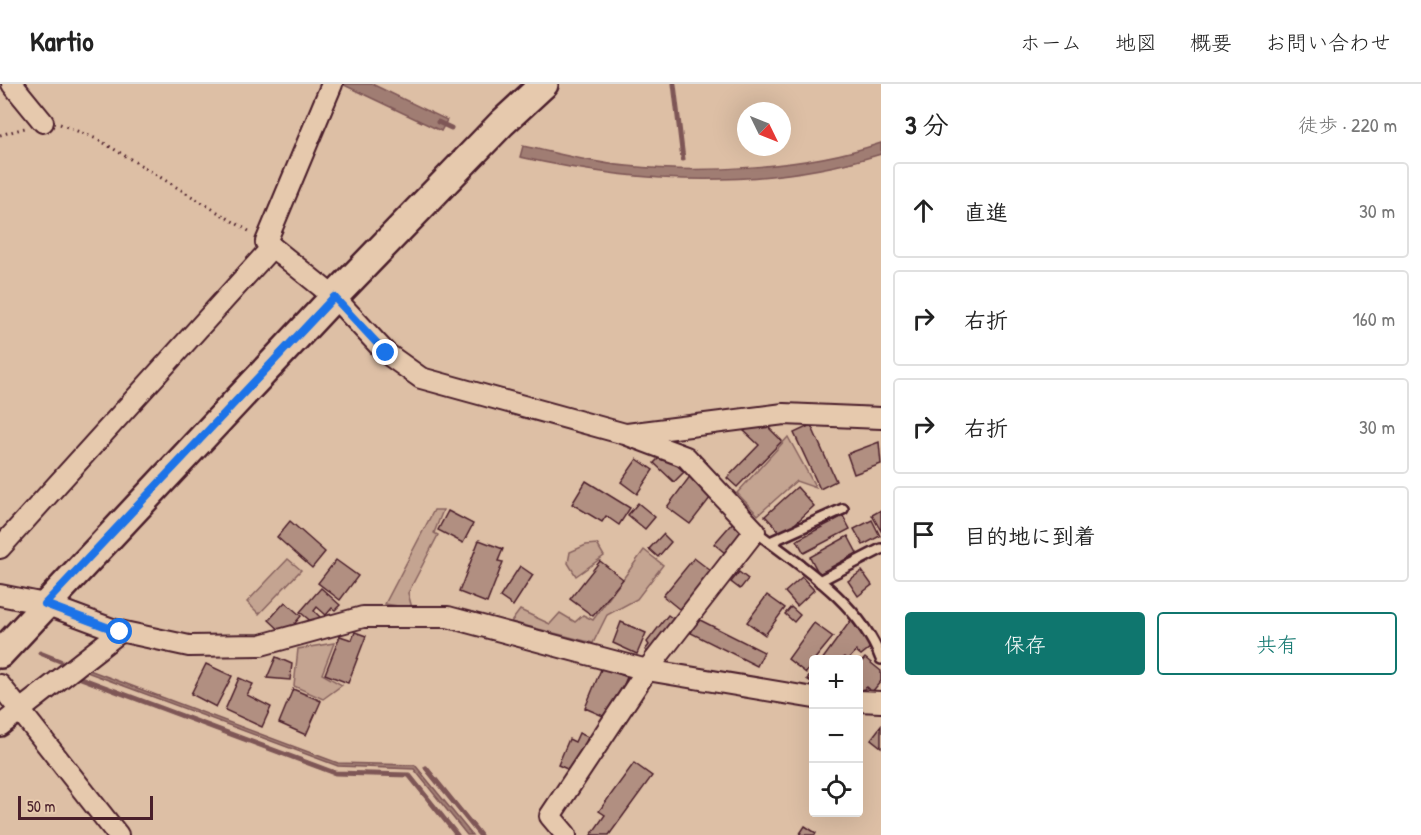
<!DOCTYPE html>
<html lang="ja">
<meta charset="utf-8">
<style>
body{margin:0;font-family:"Patrick Hand","Klee One",sans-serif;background:#f6f6f6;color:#222}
.controls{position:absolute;right:18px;bottom:18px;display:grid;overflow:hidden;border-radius:6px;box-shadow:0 6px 24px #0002}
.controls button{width:54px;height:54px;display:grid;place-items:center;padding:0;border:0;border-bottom:2px solid #e0e0e0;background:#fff;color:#222;font:30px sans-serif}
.compass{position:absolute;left:737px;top:18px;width:54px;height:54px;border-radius:50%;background:#fff;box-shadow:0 6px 24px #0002;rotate:133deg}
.scale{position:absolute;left:18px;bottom:15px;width:135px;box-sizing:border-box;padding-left:6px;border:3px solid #4a1f2b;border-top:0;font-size:16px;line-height:21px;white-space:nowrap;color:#4a1f2b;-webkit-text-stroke:4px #e6c9ad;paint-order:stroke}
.stop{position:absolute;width:18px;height:18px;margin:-14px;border:4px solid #1a73e8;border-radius:50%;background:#fff}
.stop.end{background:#1a73e8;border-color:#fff;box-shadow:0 2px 6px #0008}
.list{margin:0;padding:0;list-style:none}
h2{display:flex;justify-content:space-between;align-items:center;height:78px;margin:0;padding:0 24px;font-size:26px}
h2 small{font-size:20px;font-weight:400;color:#767676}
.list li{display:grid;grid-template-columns:39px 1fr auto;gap:18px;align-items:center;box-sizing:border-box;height:96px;margin:0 12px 12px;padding:0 12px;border:2px solid #e0e0e0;border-radius:6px}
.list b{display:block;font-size:22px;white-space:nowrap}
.list em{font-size:20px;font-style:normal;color:#767676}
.actions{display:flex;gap:12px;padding:18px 24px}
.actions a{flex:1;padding:14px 0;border:2px solid #0f766e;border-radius:6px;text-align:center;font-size:21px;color:#0f766e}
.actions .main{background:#0f766e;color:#fff}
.icon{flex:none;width:33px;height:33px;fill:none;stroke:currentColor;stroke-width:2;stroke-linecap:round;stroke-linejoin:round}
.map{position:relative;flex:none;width:881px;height:751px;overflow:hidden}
header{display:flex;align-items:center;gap:36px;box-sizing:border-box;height:84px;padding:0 30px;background:#fff;border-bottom:2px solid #e0e0e0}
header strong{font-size:28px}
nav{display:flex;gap:33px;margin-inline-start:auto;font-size:21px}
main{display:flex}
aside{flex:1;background:#fff}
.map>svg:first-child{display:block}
</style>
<header>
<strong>Kartio</strong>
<nav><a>ホーム</a><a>地図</a><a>概要</a><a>お問い合わせ</a></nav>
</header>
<main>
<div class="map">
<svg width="881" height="751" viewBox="0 0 881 751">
<rect width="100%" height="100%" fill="#ddbfa5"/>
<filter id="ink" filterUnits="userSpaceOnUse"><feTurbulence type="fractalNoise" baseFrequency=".0167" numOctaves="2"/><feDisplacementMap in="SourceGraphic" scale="12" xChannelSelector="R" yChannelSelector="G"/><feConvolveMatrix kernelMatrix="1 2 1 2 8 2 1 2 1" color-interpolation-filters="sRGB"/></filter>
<g filter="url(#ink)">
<g fill="#c4a491" stroke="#87625e" stroke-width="1.5">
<polygon points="788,353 816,404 796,397 758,431 737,409"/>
<polygon points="434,426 443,426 434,449 438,451 408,509 412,524 385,520"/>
<polygon points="597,460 604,472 576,492 568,479 570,468 586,461"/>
<polygon points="644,466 663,481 637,515 607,531 593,559 511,538 520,526 550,540 560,529 575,538 583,531 593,536"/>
<polygon points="288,475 301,486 259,530 247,518"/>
<polygon points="334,559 322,590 342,601 323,615 294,602 298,565"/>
</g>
<g fill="#a07d73" stroke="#7e5756" stroke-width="1.5">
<polygon points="342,0 372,0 447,36 441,47"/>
<path d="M881,59V70C764,106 638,100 520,73L523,62C557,69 592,79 627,82C704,90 807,84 881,59Z"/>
<polygon points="84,584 338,679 415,681 472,751 467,751 414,685 338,682 84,587"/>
</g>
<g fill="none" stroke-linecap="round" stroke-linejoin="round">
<g stroke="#7e5756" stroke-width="5">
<polyline points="674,0 683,75"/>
<polyline points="438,38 451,44"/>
<polyline points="40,569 60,577"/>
<polyline points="78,593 335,689 409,691 457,751"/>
<polyline points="426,684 480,751"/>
</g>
</g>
<g fill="#b18f81" stroke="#4a1f2b" stroke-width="1.5">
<polygon points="764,339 782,357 737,403 727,394 759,361 742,345"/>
<polygon points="811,341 836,397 820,405 794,349"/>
<polygon points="879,358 881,380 854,390 847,370"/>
<polygon points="664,369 684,388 674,398 654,379"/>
<polygon points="637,375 653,386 637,410 621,398"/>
<polygon points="691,391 714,409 690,440 667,423"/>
<polygon points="586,397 630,424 619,441 606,432 602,438 572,420"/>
<polygon points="797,403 814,422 783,451 765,432"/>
<polygon points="638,419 655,433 645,445 628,431"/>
<polygon points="881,426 881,447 872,431"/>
<polygon points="448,427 473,440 463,459 438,446"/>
<polygon points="843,432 850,445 804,469 797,456"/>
<polygon points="872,436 880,452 863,461 854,445"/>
<polygon points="290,437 325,468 312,484 277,453"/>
<polygon points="734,437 744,446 725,469 714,460"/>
<polygon points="663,450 671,458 658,473 649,465"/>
<polygon points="848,452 857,469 819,490 810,473"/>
<polygon points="479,456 503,465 498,477 503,478 487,519 459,508"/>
<polygon points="694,474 711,487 700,500 705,504 684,529 663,512"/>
<polygon points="336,476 358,492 340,516 318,499"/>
<polygon points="600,477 623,495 593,532 570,515"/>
<polygon points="520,482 533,491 513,522 500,513"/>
<polygon points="862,487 872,501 858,512 848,497"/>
<polygon points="739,488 748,495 740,505 731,498"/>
<polygon points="802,493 814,506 797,522 785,508"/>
<polygon points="321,504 340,521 335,526 332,524 326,531 317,523 314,527 320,533 314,540 300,528"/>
<polygon points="767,511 785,524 765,551 747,538"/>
<polygon points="285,518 301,532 285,551 269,536"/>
<polygon points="791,523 800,531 794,538 785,530"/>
<polygon points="668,531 679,539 653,573 645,566 649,561 647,558"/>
<polygon points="698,535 764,568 757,582 691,549"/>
<polygon points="851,536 871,563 861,571 856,567 848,576 844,573 842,576 822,576"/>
<polygon points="621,538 646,549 637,570 613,559"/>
<polygon points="814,539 833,553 814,576 806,589 788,575"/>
<polygon points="355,548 366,552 348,599 325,590 340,552 352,556"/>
<polygon points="276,573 292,580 290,596 267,594"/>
<polygon points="865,574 881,587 881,597 872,608 866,603 860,609 858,582"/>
<polygon points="206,580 232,592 216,623 191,610"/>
<polygon points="602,583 627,593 610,635 585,624"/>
<polygon points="814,587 814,600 807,595"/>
<polygon points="239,594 253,600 247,611 271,623 262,643 225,626"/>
<polygon points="293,605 321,617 306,651 279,639"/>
<polygon points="881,642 881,663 871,655"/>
<polygon points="579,649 588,653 574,688 558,681 569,655 575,658"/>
<polygon points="634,679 652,692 609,751 591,751 605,731 599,727"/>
<polygon points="805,742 816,749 815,751 799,751"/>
</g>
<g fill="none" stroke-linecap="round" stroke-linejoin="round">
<g stroke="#4a1f2b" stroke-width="14">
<g id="lane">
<path d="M755,447C801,482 860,519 881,575"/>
<polyline points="770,458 843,425"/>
<polyline points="819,497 881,465"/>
</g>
</g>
<g stroke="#4a1f2b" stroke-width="24">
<g id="street">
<polyline points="12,0 43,38"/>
<polyline points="332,0 266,158 334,213 386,269 421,294 625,350 686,373 755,447 647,586 550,732 566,751"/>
<polyline points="627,350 784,330 881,334"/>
<polyline points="0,464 272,163"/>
<polyline points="0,511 45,520 115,546 189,562 261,561 363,533 448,533 647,586 814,614"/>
<polyline points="0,601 118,751"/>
<polyline points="858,617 881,618"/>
<polyline points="0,642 120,548"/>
</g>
</g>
<g stroke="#4a1f2b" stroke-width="32">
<polyline id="secondary" points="0,570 334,213 502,39 544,0"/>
</g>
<g stroke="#4a1f2b" stroke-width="3" stroke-dasharray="1.5 4.5" stroke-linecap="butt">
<polyline points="60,40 99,56 252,149"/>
<polyline points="0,51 25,44"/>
</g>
<use href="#lane" stroke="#e6c9ad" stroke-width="9"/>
<use href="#street" stroke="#e6c9ad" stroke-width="20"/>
<use href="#secondary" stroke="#e6c9ad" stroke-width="27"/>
</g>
</g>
<g fill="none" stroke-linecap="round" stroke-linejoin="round" filter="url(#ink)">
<polyline stroke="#1a73e8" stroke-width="8" points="120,548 45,520 334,213 386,269"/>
</g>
</svg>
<div class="controls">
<button>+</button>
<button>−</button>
<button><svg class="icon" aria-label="locate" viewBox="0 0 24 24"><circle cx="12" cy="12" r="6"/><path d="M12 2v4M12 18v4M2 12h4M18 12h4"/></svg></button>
</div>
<svg class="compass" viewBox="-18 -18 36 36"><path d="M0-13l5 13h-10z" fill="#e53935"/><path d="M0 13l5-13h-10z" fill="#767676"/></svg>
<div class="scale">50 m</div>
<div class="stop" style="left:120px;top:548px"></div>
<div class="stop end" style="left:386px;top:269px"></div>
</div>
<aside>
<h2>3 分<small>徒歩 · 220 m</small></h2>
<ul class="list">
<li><svg class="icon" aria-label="ahead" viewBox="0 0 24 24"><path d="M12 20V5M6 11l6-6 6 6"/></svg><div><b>直進</b></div><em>30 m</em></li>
<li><svg class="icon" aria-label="right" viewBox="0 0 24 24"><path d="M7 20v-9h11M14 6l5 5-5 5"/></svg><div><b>右折</b></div><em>160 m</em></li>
<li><svg class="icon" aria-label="right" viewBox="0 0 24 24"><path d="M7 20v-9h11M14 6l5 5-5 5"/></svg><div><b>右折</b></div><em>30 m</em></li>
<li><svg class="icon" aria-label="arrive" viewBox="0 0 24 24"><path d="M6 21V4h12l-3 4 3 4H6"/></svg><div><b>目的地に到着</b></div></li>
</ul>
<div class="actions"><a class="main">保存</a><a>共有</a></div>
</aside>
</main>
